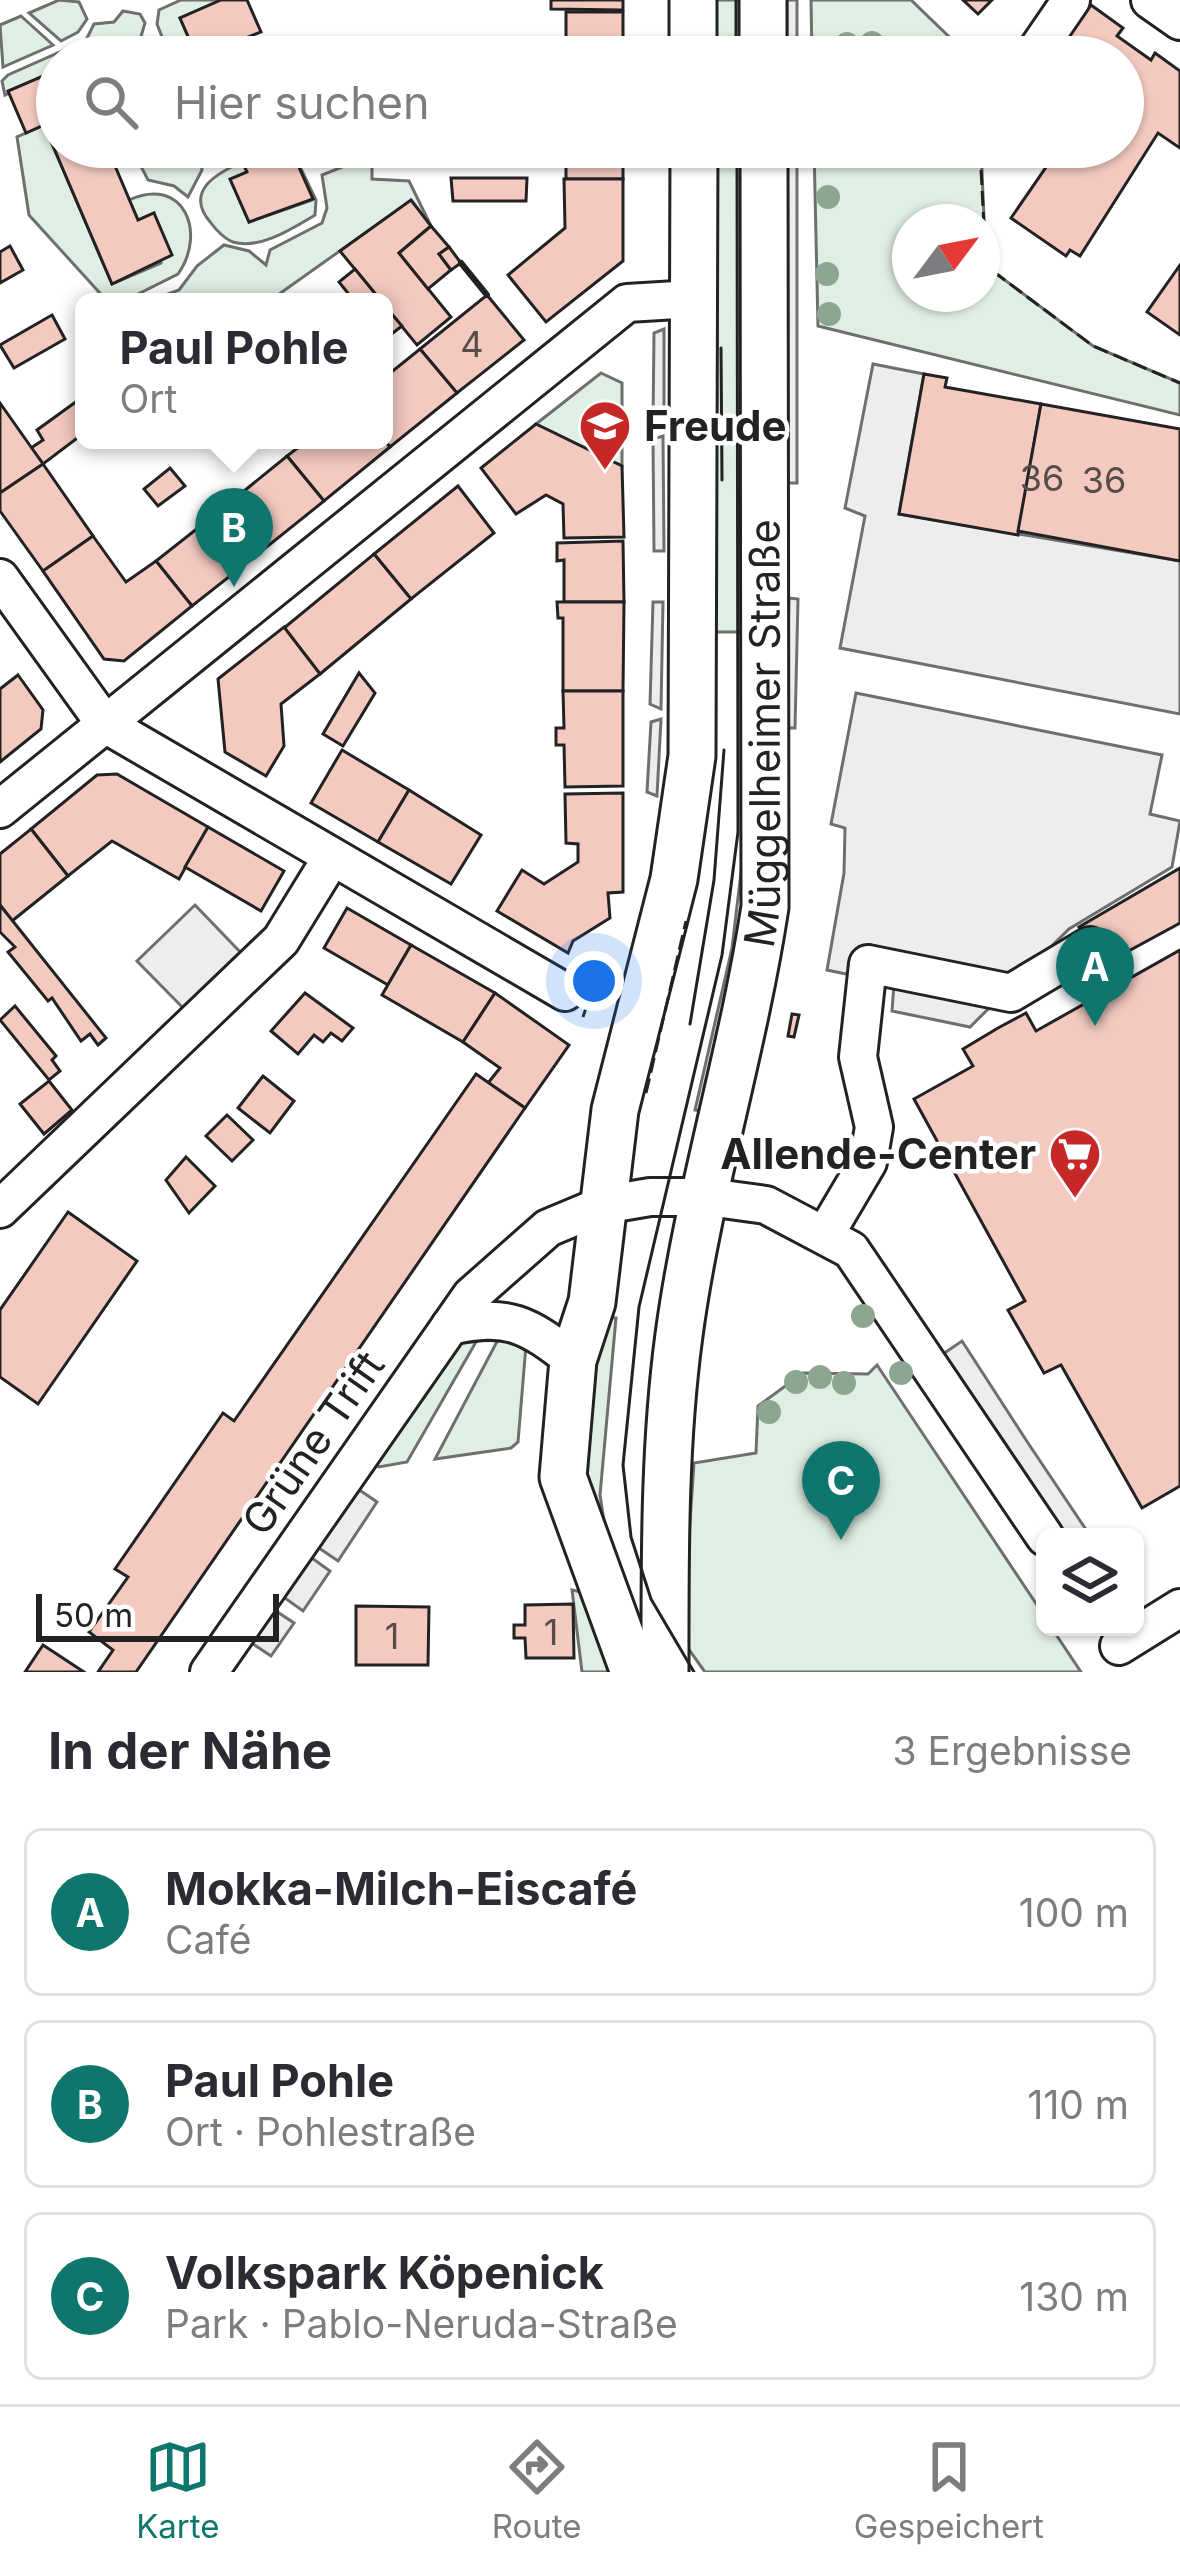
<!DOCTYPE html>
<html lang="de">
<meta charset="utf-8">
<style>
body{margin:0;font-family:Inter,sans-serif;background:#f2f2f3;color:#2b2b33}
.controls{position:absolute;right:36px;bottom:36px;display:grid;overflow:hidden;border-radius:18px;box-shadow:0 3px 9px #0004}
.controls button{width:108px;height:108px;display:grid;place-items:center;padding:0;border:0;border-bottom:3px solid #e1e1e2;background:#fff;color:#2b2b33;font:60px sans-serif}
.compass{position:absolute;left:892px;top:204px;width:108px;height:108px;border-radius:50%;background:#fff;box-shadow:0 3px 9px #0004;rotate:58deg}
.scale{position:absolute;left:36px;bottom:30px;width:243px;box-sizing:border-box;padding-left:12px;border:6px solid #222;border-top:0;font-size:33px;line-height:42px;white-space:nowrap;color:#222;-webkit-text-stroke:9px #fff;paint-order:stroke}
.you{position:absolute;left:594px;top:981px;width:42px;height:42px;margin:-30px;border:9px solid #fff;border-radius:50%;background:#1a73e8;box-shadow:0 0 0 18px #1a73e833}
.badge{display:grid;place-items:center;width:78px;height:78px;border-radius:50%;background:#0f766e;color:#fff;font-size:39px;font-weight:700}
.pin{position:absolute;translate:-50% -99px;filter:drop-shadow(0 3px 6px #0008)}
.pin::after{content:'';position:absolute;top:63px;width:42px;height:36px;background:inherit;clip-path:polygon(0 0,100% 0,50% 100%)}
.popup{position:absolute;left:75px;top:293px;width:318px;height:156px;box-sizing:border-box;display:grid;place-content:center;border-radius:18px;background:#fff;filter:drop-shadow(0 3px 9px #0005);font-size:39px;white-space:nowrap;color:#7c7c81}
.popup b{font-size:45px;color:#2b2b33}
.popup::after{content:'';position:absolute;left:50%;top:100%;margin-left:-24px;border:24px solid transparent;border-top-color:#fff}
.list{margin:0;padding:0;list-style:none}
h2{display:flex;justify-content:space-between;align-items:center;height:156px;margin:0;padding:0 48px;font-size:51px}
h2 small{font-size:39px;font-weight:400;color:#7c7c81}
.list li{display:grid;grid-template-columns:78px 1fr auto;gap:36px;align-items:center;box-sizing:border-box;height:168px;margin:0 24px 24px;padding:0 24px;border:3px solid #e1e1e2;border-radius:18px}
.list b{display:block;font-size:45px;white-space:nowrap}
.list p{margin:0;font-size:39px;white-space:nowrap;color:#7c7c81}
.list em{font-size:39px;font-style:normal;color:#7c7c81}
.icon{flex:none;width:66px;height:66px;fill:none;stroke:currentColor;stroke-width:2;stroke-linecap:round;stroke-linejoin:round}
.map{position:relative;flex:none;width:1180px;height:1672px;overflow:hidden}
.search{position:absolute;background:#fff;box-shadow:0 3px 9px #0004;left:36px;right:36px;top:36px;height:132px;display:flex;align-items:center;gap:30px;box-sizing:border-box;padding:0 42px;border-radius:66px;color:#7c7c81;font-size:45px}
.sheet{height:732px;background:#fff}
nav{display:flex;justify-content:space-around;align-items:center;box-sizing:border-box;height:168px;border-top:3px solid #e1e1e2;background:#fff;font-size:33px;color:#7c7c81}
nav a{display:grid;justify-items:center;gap:6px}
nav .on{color:#0f766e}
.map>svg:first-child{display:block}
</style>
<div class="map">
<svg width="1180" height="1672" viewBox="0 0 1180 1672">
<rect width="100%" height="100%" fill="#fff"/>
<g fill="#e0efe3" stroke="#6f6f6f" stroke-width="3" fill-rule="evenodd">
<polygon points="59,0 79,2 87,19 78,32 61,41 29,13"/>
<polygon points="181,0 221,0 180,18 197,57 170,57 157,24 159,10"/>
<polygon points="704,0 746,0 747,57 705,57"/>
<polygon points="811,0 911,0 970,57 812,57"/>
<polygon points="123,11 140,14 145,23 135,57 93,57 86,40 94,24 114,22"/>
<polygon points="21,16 53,45 3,67 0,25"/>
<polygon points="69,48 83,57 57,57 57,70 5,95 2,81 8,75"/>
<path d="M44,125L112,284L161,263L154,213L138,220L129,200C184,175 207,233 178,274L122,302H108L29,215L17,137Z"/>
<polygon points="131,147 198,147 202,170 188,197 174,186 148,180"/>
<polygon points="706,147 747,147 749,632 710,632"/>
<path d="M814,147H981L986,266L1093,346L1180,383V415L818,326ZM910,222H982V294H910Z"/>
<path d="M291,148L316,200L315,215C293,228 260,250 233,242C225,239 216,230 211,223C184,192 215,174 242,162L247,172L231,180L249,222L312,200Z"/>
<polygon points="372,155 372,179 409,181 431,226 410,201 268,302 146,302 179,290 197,266 224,245 249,251 266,265 270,250 322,223 327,208 322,175"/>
<polygon points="601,373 622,383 622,466 536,424"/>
<polygon points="746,831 749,865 709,1112 695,1110 732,948"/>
<polygon points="597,1317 616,1318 600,1495 607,1541 583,1484"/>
<polygon points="501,1334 526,1345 518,1442 511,1448 435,1459"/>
<polygon points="480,1335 407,1462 379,1467 373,1461 457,1342"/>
<polygon points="877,1365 1045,1617 1045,1627 1051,1627 1081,1672 705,1672 682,1640 694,1463 756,1453 758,1406 803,1373 868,1374"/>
<polygon points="572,1590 585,1593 617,1672 582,1672"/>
</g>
<g fill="#ededed" stroke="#6f6f6f" stroke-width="3">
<rect x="787" y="0" width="10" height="57"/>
<rect x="787" y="147" width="10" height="336"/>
<polygon points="664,329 664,426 653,422 654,333"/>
<polygon points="873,364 924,374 899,514 1180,561 1180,714 840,648 865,516 845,508"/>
<polygon points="663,436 664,551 654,551 653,439"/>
<polygon points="789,598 798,599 795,728 786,728"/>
<polygon points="653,602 663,602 661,709 650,704"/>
<polygon points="856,693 1162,755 1150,814 1180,821 1172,867 1069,929 970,1027 892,1011 894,984 827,970 844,873 845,828 831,824"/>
<polygon points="661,719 657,796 647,792 651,722"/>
<polygon points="195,905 244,956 187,1012 137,961"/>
<polygon points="962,1341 1028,1443 1091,1537 1065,1537 943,1354"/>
<polygon points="355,1487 377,1502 338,1561 316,1546"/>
<polygon points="309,1556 330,1571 303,1611 282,1596"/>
<polygon points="273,1609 294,1623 271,1656 250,1642"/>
</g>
<g fill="#f3c9c0" stroke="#222" stroke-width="3">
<polygon points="221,0 247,0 261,32 243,39 251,57 197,57 180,18"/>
<polygon points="551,0 623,0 623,10 551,9"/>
<polygon points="963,0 992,0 978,14"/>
<polygon points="1091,5 1123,28 1117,36 1151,60 1155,53 1180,71 1180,148 1158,133 1080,256 1070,250 1066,256 1011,218 1060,147 1123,147 1123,57 1055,57"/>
<rect x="566" y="12" width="57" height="45"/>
<polygon points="57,70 57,147 107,147 138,220 154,213 172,255 112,284 44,125 26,133 8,91"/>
<polygon points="236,147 290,147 313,199 249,222 230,179 247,172"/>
<rect x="566" y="147" width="57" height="32"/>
<polygon points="451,178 527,178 526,201 453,201"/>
<polygon points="564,179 623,179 623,261 546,322 508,275 565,228"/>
<polygon points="411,200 431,226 399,253 451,317 417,345 340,251"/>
<polygon points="431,226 449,247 439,254 451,270 428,289 399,253"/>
<polygon points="10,246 23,270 0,283 0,252"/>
<polygon points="449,247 461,263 451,270 439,254"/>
<polygon points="1180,265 1180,335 1147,312"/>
<polygon points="355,269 382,302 355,302 339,282"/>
<polygon points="487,295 524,340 457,393 420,349"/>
<polygon points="384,305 402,326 385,339 384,338"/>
<polygon points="52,315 65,339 14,368 0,345"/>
<polygon points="420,349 457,393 390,447 384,440 384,378"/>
<polygon points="924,374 947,378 945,387 1041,404 1018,535 899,514"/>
<polygon points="84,396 84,433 43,464 31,448 43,440 37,430"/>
<polygon points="0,403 43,464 0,493"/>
<polygon points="1041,404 1180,429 1180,561 1018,531"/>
<polygon points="536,424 622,466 624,537 564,538 563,504 546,495 516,514 481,468"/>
<polygon points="308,440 384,440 390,447 324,501 287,456"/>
<polygon points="287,456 324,501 258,554 222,509"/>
<polygon points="43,464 93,536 43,571 0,511 0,493"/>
<polygon points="170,468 185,486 158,506 144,489"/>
<polygon points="458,486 494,533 411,599 374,554"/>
<polygon points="222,509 258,554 192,606 156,561"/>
<polygon points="93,536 126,582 156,561 192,606 124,661 104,659 43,571"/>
<polygon points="623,541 624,602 564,602 564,560 557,561 557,543"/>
<polygon points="374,554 411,599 320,674 284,628"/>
<polygon points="557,602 624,602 623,691 563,691 563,618 558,618"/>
<polygon points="284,627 320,674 281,704 284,746 266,776 225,752 218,679"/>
<polygon points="359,673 375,693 343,746 323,734"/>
<polygon points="18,675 43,710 41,729 0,762 0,689"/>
<polygon points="563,691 623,691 623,786 565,787 564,745 556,745 556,728 564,728"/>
<polygon points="342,750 409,790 378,842 311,803"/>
<polygon points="117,774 208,827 179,879 112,841 68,876 31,829 97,775"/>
<polygon points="409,790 481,835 451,884 378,842"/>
<polygon points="623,793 623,892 608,893 610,918 573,941 568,953 497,911 522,870 544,884 578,862 578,844 566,843 565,794"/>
<polygon points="208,827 284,871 261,911 185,867"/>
<polygon points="31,829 68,876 12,921 0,905 0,854"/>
<polygon points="1180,868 1180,923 1101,966 1079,927"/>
<polygon points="0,905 106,1038 98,1045 90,1034 81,1041 52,998 48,1001 8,952 15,947 0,932"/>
<polygon points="347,908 411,945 388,985 324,948"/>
<polygon points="411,945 495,993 463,1042 382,995"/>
<polygon points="1180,950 1180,1486 1142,1508 1061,1365 1044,1373 1008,1310 1025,1301 914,1099 973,1066 963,1049 998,1028 1026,1013 1036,1031"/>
<polygon points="305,993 353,1028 342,1041 331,1033 323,1042 314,1035 298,1054 271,1031"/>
<polygon points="495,993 569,1045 525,1108 488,1083 500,1068 463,1042"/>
<polygon points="15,1006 56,1056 52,1060 60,1071 49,1080 0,1020"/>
<polygon points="792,1014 799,1015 794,1037 788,1036"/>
<polygon points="476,1074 525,1108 136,1672 98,1672 113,1650 89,1632 128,1577 115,1569 223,1413 234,1421"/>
<polygon points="263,1076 294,1101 270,1133 238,1108"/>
<polygon points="49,1081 72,1110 44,1134 20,1104"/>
<polygon points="227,1115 253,1140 232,1161 206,1136"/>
<polygon points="186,1157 215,1186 189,1213 166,1180"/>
<polygon points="68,1212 137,1261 38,1404 0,1377 0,1310"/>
<polygon points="573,1604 574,1658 526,1658 525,1638 514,1638 514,1625 525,1625 525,1605"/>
<polygon points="356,1606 429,1607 428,1665 356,1665"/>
<polygon points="43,1645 84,1672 25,1672"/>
</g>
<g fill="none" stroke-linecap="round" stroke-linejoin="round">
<g stroke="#222" stroke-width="42">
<g id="minor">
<polyline points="1150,0 1180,21"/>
<polyline points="1032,57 1071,0"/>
<polyline points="0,578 105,724 565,992"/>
<polyline points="0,809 627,303 694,299"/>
<polyline points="0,1209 281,940 332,857"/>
<polyline points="826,1233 868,1162 874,1127 858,1057 868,964 1011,993 1090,946"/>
<path d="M450,1326C508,1313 527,1324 573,1360"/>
<polyline points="1119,1646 1180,1608"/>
<polyline points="209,1672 471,1296 548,1228 603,1205 650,1197 708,1197 766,1205 851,1250 1045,1537"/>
</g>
</g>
<g stroke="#222" stroke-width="51">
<g id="major">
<polyline points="693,0 693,57"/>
<polyline points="763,0 763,57"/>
<polyline points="634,1672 563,1477 573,1360 592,1302 615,1110 674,879 692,756 694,147"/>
<path id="s1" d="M665,1672C665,1560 664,1446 679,1335C698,1193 743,1051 765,907L764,147"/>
</g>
</g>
<use href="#minor" stroke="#fff" stroke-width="36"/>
<use href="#major" stroke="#fff" stroke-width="45"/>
<g stroke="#222" stroke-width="3">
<polyline points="736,0 736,57"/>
<polyline points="721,348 722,480"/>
<polyline points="690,1024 714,880 724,750"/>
<polyline points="694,1672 651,1599 631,1537 623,1465 639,1307 722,955 738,832 737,147"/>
</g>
<g stroke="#222" stroke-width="3" stroke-dasharray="15 6" stroke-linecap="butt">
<polyline points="980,149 986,266 1093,346 1180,383"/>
<polyline points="583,1017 592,990"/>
<polyline points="646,1093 686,921"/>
</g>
<polyline stroke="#222" stroke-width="6" points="461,263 487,295"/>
</g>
<g fill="#8da692">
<circle cx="872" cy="43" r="12"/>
<circle cx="847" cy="44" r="12"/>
<circle cx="828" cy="197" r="12"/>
<circle cx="827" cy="274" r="12"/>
<circle cx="829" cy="314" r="12"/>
<circle cx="863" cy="1316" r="12"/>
<circle cx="901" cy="1373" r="12"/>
<circle cx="820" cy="1377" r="12"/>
<circle cx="796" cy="1382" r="12"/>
<circle cx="844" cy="1383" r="12"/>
<circle cx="769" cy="1412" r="12"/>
</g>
<defs>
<g id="school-pin" transform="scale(2.7)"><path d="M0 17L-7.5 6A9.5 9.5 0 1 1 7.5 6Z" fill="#c62828" stroke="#fff"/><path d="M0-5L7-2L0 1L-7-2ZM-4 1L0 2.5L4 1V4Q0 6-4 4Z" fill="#fff"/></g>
<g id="supermarket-pin" transform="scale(2.7)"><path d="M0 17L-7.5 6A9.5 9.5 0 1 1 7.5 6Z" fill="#c62828" stroke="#fff"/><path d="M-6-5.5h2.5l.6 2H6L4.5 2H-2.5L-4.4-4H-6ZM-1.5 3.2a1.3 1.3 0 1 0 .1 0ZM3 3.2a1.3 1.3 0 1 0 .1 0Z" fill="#fff"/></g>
</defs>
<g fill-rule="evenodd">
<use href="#school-pin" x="605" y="426"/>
<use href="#supermarket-pin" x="1075" y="1154"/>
</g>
<g text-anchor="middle" stroke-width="9" stroke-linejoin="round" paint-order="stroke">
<g font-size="36" fill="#564c4a">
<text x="472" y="357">4</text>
<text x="1042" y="491">36</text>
<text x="1104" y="493">36</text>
<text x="551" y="1645">1</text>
<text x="392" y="1649">1</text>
</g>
<g font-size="42" font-weight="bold" fill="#222" stroke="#fff" text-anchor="start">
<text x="644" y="441">Freude</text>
<text x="1036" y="1169" text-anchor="end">Allende-Center</text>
</g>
<g font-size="42" fill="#222" stroke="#fff">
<text dy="15" stroke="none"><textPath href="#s1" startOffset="948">Müggelheimer Straße</textPath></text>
<text transform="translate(313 1443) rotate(-55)" y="15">Grüne Trift</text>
</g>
</g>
</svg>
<div class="controls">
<button><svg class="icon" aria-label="layers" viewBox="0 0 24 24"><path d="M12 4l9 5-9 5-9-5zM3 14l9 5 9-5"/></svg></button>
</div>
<svg class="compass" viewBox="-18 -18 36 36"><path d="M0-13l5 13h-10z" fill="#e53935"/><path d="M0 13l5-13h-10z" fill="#7c7c81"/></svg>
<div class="scale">50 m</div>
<div class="you"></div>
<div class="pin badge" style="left:1095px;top:1026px">A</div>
<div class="pin badge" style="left:234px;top:587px">B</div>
<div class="popup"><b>Paul Pohle</b>Ort</div>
<div class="pin badge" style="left:841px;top:1540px">C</div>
<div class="search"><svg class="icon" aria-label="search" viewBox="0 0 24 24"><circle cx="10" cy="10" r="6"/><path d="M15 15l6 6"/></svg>Hier suchen</div>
</div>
<section class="sheet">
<h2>In der Nähe<small>3 Ergebnisse</small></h2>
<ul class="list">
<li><span class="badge">A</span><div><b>Mokka-Milch-Eiscafé</b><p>Café</p></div><em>100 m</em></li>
<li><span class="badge">B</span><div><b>Paul Pohle</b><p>Ort · Pohlestraße</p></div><em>110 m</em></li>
<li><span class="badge">C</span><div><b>Volkspark Köpenick</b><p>Park · Pablo-Neruda-Straße</p></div><em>130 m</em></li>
</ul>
</section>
<nav>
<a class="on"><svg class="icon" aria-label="map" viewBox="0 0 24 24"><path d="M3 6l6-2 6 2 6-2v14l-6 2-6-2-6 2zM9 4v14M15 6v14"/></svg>Karte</a>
<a><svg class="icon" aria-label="directions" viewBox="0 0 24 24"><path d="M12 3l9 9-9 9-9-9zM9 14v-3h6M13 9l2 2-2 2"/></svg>Route</a>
<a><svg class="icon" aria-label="saved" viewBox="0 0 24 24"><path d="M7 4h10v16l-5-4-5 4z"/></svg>Gespeichert</a>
</nav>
